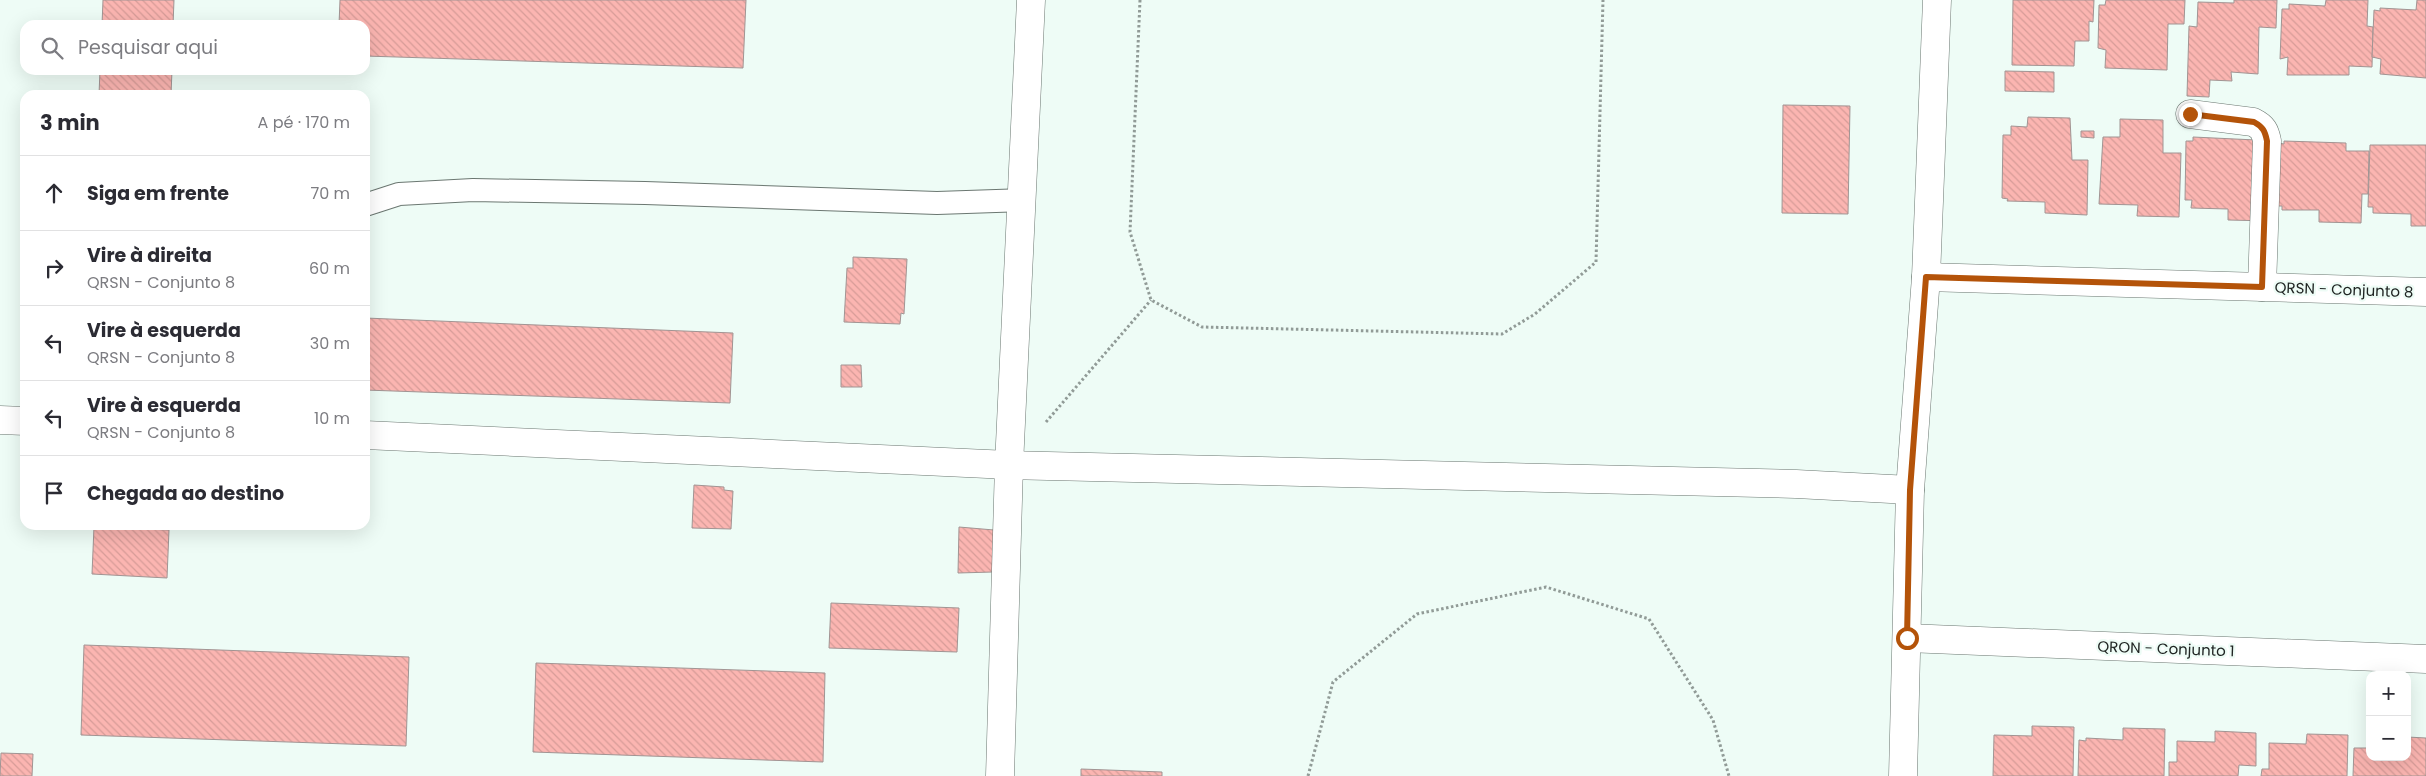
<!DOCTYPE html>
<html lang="pt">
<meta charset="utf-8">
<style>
body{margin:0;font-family:Poppins,sans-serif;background:#f2f2f3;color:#2b2b33}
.controls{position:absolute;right:15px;bottom:15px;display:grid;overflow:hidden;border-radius:10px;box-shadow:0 5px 20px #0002}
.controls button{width:45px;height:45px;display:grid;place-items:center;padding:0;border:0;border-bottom:1px solid #e1e1e2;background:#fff;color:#2b2b33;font:25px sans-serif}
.stop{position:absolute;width:15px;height:15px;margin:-11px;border:4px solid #b45309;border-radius:50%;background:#fff}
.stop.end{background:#b45309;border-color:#fff;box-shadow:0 1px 5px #0008}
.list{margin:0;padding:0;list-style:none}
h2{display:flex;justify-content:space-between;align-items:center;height:65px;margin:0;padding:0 20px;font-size:21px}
h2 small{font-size:16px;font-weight:400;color:#7c7c81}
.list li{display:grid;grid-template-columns:32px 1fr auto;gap:15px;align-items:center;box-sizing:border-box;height:75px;padding:0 20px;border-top:1px solid #e1e1e2}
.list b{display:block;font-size:19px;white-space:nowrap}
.list p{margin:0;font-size:16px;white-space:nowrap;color:#7c7c81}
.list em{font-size:16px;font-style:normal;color:#7c7c81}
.icon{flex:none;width:28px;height:28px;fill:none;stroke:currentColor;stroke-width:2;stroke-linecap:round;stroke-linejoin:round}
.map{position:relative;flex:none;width:2426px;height:776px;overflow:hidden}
.search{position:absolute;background:#fff;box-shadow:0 5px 20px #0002;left:20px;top:20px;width:350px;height:55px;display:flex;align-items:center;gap:12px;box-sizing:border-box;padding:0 18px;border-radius:15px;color:#7c7c81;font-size:19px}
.panel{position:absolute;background:#fff;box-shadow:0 5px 20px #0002;left:20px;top:90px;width:350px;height:440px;border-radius:15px}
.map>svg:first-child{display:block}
</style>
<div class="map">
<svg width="2426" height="776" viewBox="0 0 2426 776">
<defs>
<pattern id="building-back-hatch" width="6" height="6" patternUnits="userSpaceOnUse" patternTransform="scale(1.25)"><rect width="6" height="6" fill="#fbb5b1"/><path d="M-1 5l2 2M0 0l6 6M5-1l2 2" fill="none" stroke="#d79c98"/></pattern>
</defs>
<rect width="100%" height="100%" fill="#eefcf6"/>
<g fill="url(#building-back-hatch)" stroke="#a19493">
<polygon points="103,0 174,0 173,25 102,25"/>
<polygon points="340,0 746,0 743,68 365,56 365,25 339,25"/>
<polygon points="2013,0 2094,0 2093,22 2089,21 2089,41 2075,41 2074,66 2012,65"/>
<polygon points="2106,0 2185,0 2184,24 2168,24 2167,70 2105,68 2106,50 2098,48 2099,5 2105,5"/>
<polygon points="2234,0 2277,0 2276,28 2259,27 2258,74 2231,72 2232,81 2210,80 2209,97 2187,96 2189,26 2197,27 2198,2 2234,3"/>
<polygon points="2326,0 2368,0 2367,26 2373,27 2372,67 2349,66 2349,75 2287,75 2288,57 2280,59 2282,9 2289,9 2289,4 2325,6"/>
<polygon points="2417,0 2426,0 2426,78 2380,74 2381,59 2372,57 2374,10 2380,11 2380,8 2416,10"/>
<polygon points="100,70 172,70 171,95 99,95"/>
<polygon points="2005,71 2054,72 2054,92 2005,91"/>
<polygon points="1783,105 1850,106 1848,214 1782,213"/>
<polygon points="2028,117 2070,118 2072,160 2088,160 2087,215 2045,213 2045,202 2007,201 2008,199 2002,198 2003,135 2011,135 2011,126 2027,127"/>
<polygon points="2120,119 2163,120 2163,153 2181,153 2179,217 2137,216 2138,205 2099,204 2103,137 2120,137"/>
<polygon points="2081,131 2094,131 2094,138 2081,137"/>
<polygon points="2193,137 2256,140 2270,221 2228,220 2228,209 2191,208 2192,200 2185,200 2186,141 2193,141"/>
<polygon points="2284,141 2346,143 2346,151 2369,151 2368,194 2362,194 2361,223 2319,222 2319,210 2282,210 2282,206 2276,206 2278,143 2284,144"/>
<polygon points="2370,145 2426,145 2426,226 2411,226 2411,214 2373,213 2373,207 2368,207"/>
<polygon points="853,257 907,259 904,314 901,313 900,324 844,322 847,268 853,268"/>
<polygon points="365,318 733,333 730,403 365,390"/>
<polygon points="841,365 861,365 862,387 841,387"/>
<polygon points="694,485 724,487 724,490 733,491 731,529 692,528"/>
<polygon points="94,527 169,530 167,578 92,574"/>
<polygon points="959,527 994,530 993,572 958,573"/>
<polygon points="831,603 959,608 957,652 829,648"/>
<polygon points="84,645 409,657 406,746 81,735"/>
<polygon points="536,663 825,673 823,762 533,752"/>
<polygon points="2032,726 2074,727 2073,776 1993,776 1994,735 2032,736"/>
<polygon points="2123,728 2165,729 2164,776 2078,776 2079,740 2086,741 2086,738 2123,740"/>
<polygon points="2215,731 2256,733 2256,766 2239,765 2238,776 2169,776 2169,762 2177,762 2177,741 2215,742"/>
<polygon points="2307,734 2348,735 2347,776 2261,776 2262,769 2269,769 2269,743 2306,744"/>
<polygon points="2407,737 2426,738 2426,776 2353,776 2354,748 2370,748 2370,757 2407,757"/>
<polygon points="1,753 33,754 32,776 0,776"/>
<polygon points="1081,769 1162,772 1162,776 1081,776"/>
</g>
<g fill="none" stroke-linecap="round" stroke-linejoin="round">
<g stroke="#6b7771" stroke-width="24">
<polyline id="lane" points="365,205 399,194 473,190 645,193 937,203 1022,200"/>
</g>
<g stroke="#6b7771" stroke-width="29">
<g id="street">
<path d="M2190,114L2253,122C2263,127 2265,131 2267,141L2262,287"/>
<polyline points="1926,277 2426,292"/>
<polyline points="0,420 25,421"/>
<polyline points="365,435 1009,465 1796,484 1910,490"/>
<polyline points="1907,638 2426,659"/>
<polyline points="1000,776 1009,465 1031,0"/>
<polyline points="1903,776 1910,490 1926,277 1937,0"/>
</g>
</g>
<g stroke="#919b97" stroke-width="3" stroke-dasharray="2.5 2.5" stroke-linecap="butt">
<polyline points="1140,0 1130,232 1151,300 1202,327 1502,334 1535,314 1596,262 1603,0"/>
<polyline points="1046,422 1151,300"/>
<polyline points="1308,776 1333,682 1417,614 1546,587 1649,619 1713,720 1729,776"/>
</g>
<use href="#lane" stroke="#fff" stroke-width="22"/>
<use href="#street" stroke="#fff" stroke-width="28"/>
</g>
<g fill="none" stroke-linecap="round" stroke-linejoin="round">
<path stroke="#b45309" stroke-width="6" d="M1907,638L1910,490L1926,277L2262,287L2267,141C2265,131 2263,127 2254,122L2190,114"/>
</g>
<g text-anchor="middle" stroke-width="4.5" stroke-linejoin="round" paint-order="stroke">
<g font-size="15" fill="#202523" stroke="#eefcf6">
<text transform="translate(2344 290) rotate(2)" y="5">QRSN - Conjunto 8</text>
<text transform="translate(2166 649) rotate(2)" y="5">QRON - Conjunto 1</text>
</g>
</g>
</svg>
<div class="controls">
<button>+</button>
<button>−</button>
</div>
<div class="stop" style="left:1907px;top:638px"></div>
<div class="stop end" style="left:2190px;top:114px"></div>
<div class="search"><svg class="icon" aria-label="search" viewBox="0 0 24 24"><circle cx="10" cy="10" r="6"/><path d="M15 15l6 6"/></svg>Pesquisar aqui</div>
<section class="panel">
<h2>3 min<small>A pé · 170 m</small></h2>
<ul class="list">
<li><svg class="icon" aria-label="ahead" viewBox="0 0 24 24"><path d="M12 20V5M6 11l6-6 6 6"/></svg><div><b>Siga em frente</b></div><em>70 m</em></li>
<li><svg class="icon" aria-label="right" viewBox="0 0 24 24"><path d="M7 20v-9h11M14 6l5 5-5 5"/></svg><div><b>Vire à direita</b><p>QRSN - Conjunto 8</p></div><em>60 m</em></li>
<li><svg class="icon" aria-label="left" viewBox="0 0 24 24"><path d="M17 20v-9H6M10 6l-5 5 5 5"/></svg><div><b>Vire à esquerda</b><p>QRSN - Conjunto 8</p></div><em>30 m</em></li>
<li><svg class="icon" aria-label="left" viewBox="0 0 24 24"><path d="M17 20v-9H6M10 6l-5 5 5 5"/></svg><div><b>Vire à esquerda</b><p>QRSN - Conjunto 8</p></div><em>10 m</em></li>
<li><svg class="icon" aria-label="arrive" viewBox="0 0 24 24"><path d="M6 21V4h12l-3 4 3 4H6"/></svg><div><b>Chegada ao destino</b></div></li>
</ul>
</section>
</div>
